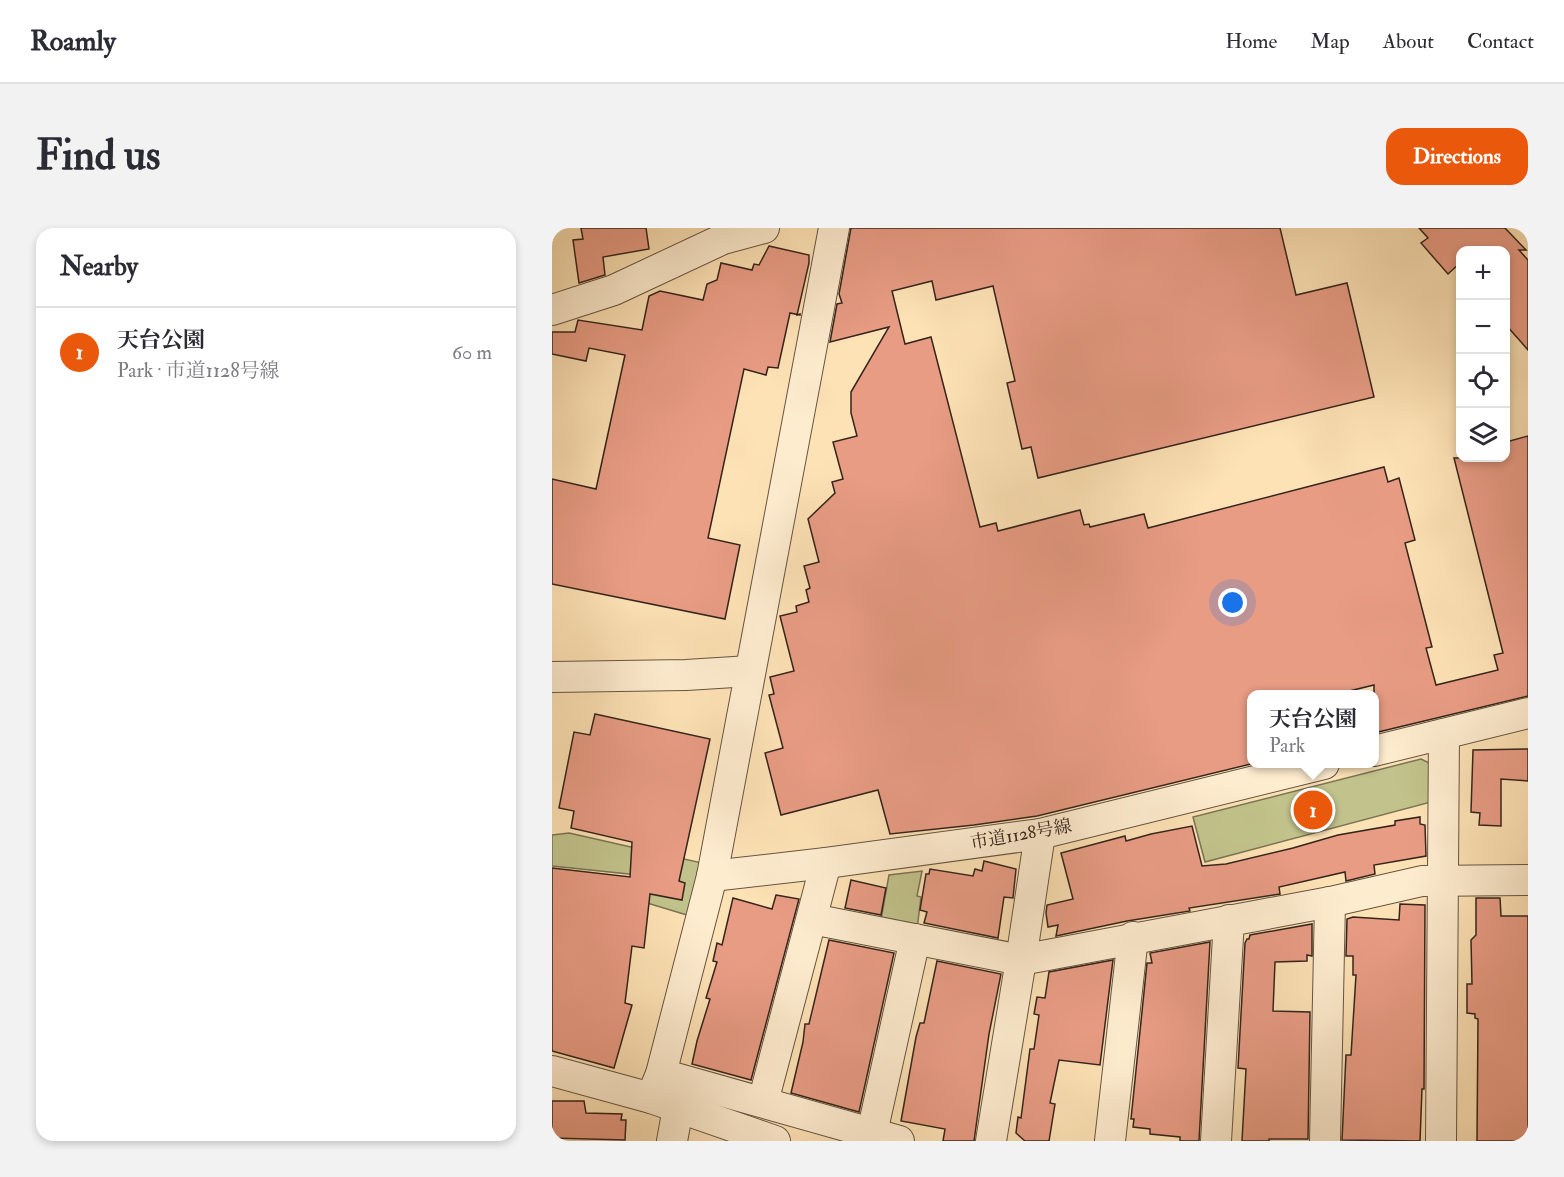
<!DOCTYPE html>
<meta charset="utf-8">
<style>
body{margin:0;font-family:"IM FELL Double Pica","Noto Serif JP",serif;background:#f2f2f3;color:#2b2b33}
.controls{position:absolute;right:18px;top:18px;display:grid;overflow:hidden;border-radius:12px;box-shadow:0 3px 9px #0003}
.controls button{width:54px;height:54px;display:grid;place-items:center;padding:0;border:0;border-bottom:2px solid #e1e1e2;background:#fff;color:#2b2b33;font:30px sans-serif}
.you{position:absolute;left:681px;top:375px;width:21px;height:21px;margin:-15px;border:4px solid #fff;border-radius:50%;background:#1a73e8;box-shadow:0 0 0 9px #1a73e833}
.badge{display:grid;place-items:center;width:39px;height:39px;border-radius:50%;background:#ea580c;color:#fff;font-size:20px;font-weight:700}
.pin{position:absolute;translate:-50% -50%;border:3px solid #fff;box-shadow:0 2px 6px #0006}
.popup{position:absolute;left:695px;top:462px;width:132px;height:78px;box-sizing:border-box;display:grid;place-content:center;border-radius:12px;background:#fff;filter:drop-shadow(0 2px 4px #0005);font-size:20px;white-space:nowrap;color:#7c7c81}
.popup b{font-size:22px;color:#2b2b33}
.popup::after{content:'';position:absolute;left:50%;top:100%;margin-left:-12px;border:12px solid transparent;border-top-color:#fff}
.list{margin:0;padding:0;list-style:none}
h2{display:flex;justify-content:space-between;align-items:center;height:78px;margin:0;padding:0 24px;font-size:26px}
h2 small{font-size:20px;font-weight:400;color:#7c7c81}
.list li{display:grid;grid-template-columns:39px 1fr auto;gap:18px;align-items:center;box-sizing:border-box;height:90px;padding:0 24px;border-top:2px solid #e1e1e2}
.list b{display:block;font-size:22px;white-space:nowrap}
.list p{margin:0;font-size:20px;white-space:nowrap;color:#7c7c81}
.list em{font-size:20px;font-style:normal;color:#7c7c81}
.icon{flex:none;width:33px;height:33px;fill:none;stroke:currentColor;stroke-width:2;stroke-linecap:round;stroke-linejoin:round}
.map{position:relative;flex:none;width:976px;height:913px;overflow:hidden;border-radius:18px}
header{display:flex;align-items:center;gap:36px;box-sizing:border-box;height:84px;padding:0 30px;background:#fff;border-bottom:2px solid #e1e1e2}
header strong{font-size:28px}
nav{display:flex;gap:33px;margin-inline-start:auto;font-size:21px}
.intro{display:flex;align-items:center;justify-content:space-between;box-sizing:border-box;height:144px;padding:0 36px}
h1{margin:0;font-size:42px}
.button{padding:15px 27px;border-radius:18px;background:#ea580c;color:#fff;font-size:21px;font-weight:700}
main{display:flex;gap:36px;padding:0 36px}
aside{flex:1;background:#fff;border-radius:18px;box-shadow:0 3px 9px #0003}
.map>svg:first-child{display:block}
</style>
<header>
<strong>Roamly</strong>
<nav><a>Home</a><a>Map</a><a>About</a><a>Contact</a></nav>
</header>
<div class="intro"><h1>Find us</h1><a class="button">Directions</a></div>
<main>
<aside>
<h2>Nearby<small></small></h2>
<ul class="list">
<li><span class="badge">1</span><div><b>天台公園</b><p>Park · 市道1128号線</p></div><em>60 m</em></li>
</ul>
</aside>
<div class="map">
<svg width="976" height="913" viewBox="0 0 976 913">
<rect width="100%" height="100%" fill="#fde2b5"/>
<filter id="stains"><feTurbulence type="fractalNoise" baseFrequency=".00333" numOctaves="4"/><feColorMatrix values="0 0 0 0 .2 0 0 0 0 .09 0 0 0 0 .02 0 0 0 .5 -.17"/></filter>
<radialGradient id="worn" r=".72"><stop offset=".6" stop-color="#630" stop-opacity="0"/><stop offset="1" stop-color="#630" stop-opacity=".3"/></radialGradient>
<g fill="#c2c38c" stroke="#7b7454" stroke-width="1.5">
<polygon points="869,531 879,536 879,574 653,634 641,589"/>
<polygon points="17,605 150,635 135,687 85,672 86,647 0,638 0,607"/>
<polygon points="370,643 365,668 369,669 365,701 328,697 337,647"/>
</g>
<g fill="#e89c84" stroke="#34241c" stroke-width="1.5">
<polygon points="29,0 94,0 97,21 51,29 53,47 27,55 21,12 31,11"/>
<polygon points="299,0 728,0 744,67 795,55 822,169 486,250 479,219 470,221 455,155 463,153 441,58 384,72 380,53 340,63 353,116 379,109 428,299 444,295 446,303 528,282 532,297 537,296 538,299 592,286 596,300 832,239 836,254 847,250 863,312 853,315 880,419 874,420 884,457 946,442 942,427 951,425 902,230 954,230 954,214 976,208 976,468 822,505 822,457 785,466 699,466 699,536 485,588 422,597 338,606 326,562 229,587 213,525 231,520 217,467 222,466 218,449 242,443 228,388 245,384 244,378 257,374 254,362 258,360 252,338 267,334 256,291 283,265 280,254 291,251 281,214 305,208 299,185 299,164 337,99 278,114 285,76 290,75 287,66"/>
<polygon points="867,0 953,0 974,22 967,22 976,32 976,122 954,97 954,22 909,22 909,34 896,46 869,15 876,10"/>
<polygon points="217,18 257,27 257,35 245,87 248,86 248,87 238,85 226,140 216,139 214,147 192,141 156,310 188,317 173,391 0,356 0,251 44,261 73,127 37,120 34,133 0,126 0,104 23,104 26,92 90,102 97,68 108,63 151,72 155,56 165,52 169,35 200,42 202,36 207,37"/>
<polygon points="43,486 158,511 127,653 133,655 130,672 98,666 92,720 80,718 73,775 80,777 62,840 0,823 0,640 78,649 80,614 19,600 22,583 7,580 22,504 38,507"/>
<polygon points="976,521 976,553 949,551 949,598 927,597 928,585 919,584 921,522"/>
<polygon points="868,589 868,596 873,597 874,628 822,637 823,646 794,653 793,644 727,659 728,666 637,680 638,683 575,693 504,708 506,697 496,699 494,685 495,677 521,671 509,625 573,608 574,613 599,606 640,598 650,638 674,636 741,620 786,607 843,597 843,593"/>
<polygon points="432,633 464,641 461,670 452,669 446,710 372,695 375,684 368,682 374,646 377,646 378,641 421,648 423,641 430,643"/>
<polygon points="299,652 334,660 329,687 293,680"/>
<polygon points="224,667 247,671 199,852 140,836 145,813 158,771 154,770 165,734 161,733 165,715 170,717 181,670 220,681"/>
<polygon points="924,670 948,670 949,688 976,688 976,913 925,913 926,791 923,790 923,786 915,785 915,756 920,756 919,712 924,707"/>
<polygon points="848,676 873,677 872,861 870,861 868,913 790,912 794,827 799,827 804,747 801,747 801,728 794,728 795,691 801,689 847,692"/>
<polygon points="760,696 760,728 755,727 755,733 723,734 721,783 758,784 756,911 717,911 717,913 690,913 694,841 686,840 693,715 695,711 697,711 698,707"/>
<polygon points="277,712 342,725 307,884 239,865 251,814 253,796 257,796"/>
<polygon points="658,714 647,913 628,913 628,909 598,906 598,901 581,899 582,891 579,891 595,735 600,735 598,725"/>
<polygon points="561,732 548,837 507,832 498,875 503,876 497,913 473,913 464,905 466,889 469,890 478,821 482,821 487,787 482,786 485,769 493,770 497,744"/>
<polygon points="385,733 449,746 437,806 422,913 391,913 393,901 349,893 364,809 368,795 372,795"/>
<polygon points="0,873 32,873 34,885 70,886 69,892 74,892 73,912 0,910"/>
</g>
<g fill="none" stroke-linecap="round" stroke-linejoin="round">
<g stroke="#665442" stroke-width="32">
<g id="minor">
<polyline points="0,82 62,62 171,11 212,0"/>
<polyline points="0,449 134,447 198,443"/>
<polyline points="822,523 976,485"/>
<polyline points="160,648 274,635 488,606 772,536"/>
<polyline points="260,691 469,732 778,674 870,653 976,652"/>
<polyline points="0,843 99,870 223,913"/>
<polyline points="109,846 347,913"/>
<polyline points="99,870 109,846 160,648 282,0"/>
<polyline points="211,874 274,635"/>
<polyline points="320,905 363,711"/>
<polyline points="120,913 126,880"/>
<polyline points="439,913 469,732 488,606"/>
<polyline points="558,913 581,709"/>
<polyline points="664,913 677,692"/>
<polyline points="773,913 778,674"/>
<polyline points="889,913 892,506"/>
</g>
</g>
<use href="#minor" stroke="#feeccf" stroke-width="30"/>
</g>
<g text-anchor="middle" stroke-width="4.5" stroke-linejoin="round" paint-order="stroke">
<g font-size="18" fill="#34241c" stroke="#feeccf">
<text transform="translate(469 606) rotate(-10)" y="6">市道1128号線</text>
</g>
</g>
<rect width="100%" height="100%" filter="url(#stains)"/>
<rect width="100%" height="100%" fill="url(#worn)"/>
</svg>
<div class="controls">
<button>+</button>
<button>−</button>
<button><svg class="icon" aria-label="locate" viewBox="0 0 24 24"><circle cx="12" cy="12" r="6"/><path d="M12 2v4M12 18v4M2 12h4M18 12h4"/></svg></button>
<button><svg class="icon" aria-label="layers" viewBox="0 0 24 24"><path d="M12 4l9 5-9 5-9-5zM3 14l9 5 9-5"/></svg></button>
</div>
<div class="you"></div>
<div class="pin badge" style="left:761px;top:582px">1</div>
<div class="popup"><b>天台公園</b>Park</div>
</div>
</main>
